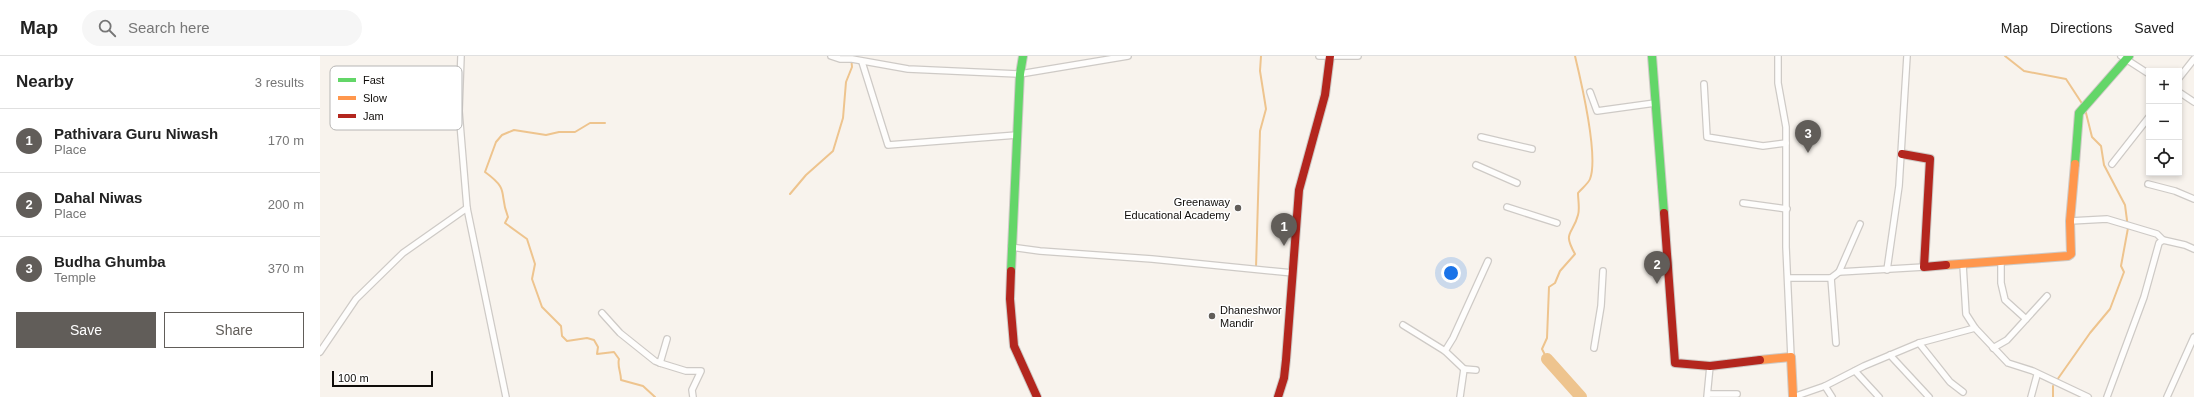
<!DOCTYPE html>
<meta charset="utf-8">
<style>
body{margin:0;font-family:Helvetica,sans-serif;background:#f6f6f6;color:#222}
.controls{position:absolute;right:12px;top:12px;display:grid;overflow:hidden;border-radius:0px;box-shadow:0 2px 6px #0003}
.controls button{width:36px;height:36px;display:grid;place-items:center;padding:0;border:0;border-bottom:1px solid #e0e0e0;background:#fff;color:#222;font:20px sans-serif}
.scale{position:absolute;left:12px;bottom:10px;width:101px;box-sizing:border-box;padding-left:4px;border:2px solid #0f0c09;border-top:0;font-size:11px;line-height:14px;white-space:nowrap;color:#0f0c09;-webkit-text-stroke:3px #fff;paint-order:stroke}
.you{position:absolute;left:1131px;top:217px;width:14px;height:14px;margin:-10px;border:3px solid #fff;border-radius:50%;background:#1a73e8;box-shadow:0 0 0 6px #1a73e833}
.badge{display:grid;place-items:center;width:26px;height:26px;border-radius:50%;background:#615d59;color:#fff;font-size:13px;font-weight:700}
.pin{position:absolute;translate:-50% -33px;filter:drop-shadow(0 1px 2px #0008)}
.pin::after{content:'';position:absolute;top:21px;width:14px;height:12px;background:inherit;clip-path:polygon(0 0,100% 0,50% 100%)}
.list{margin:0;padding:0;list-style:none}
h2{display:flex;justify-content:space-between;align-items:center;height:52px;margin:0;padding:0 16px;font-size:17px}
h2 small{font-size:13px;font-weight:400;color:#767676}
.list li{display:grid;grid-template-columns:26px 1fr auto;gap:12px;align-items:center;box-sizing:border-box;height:64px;padding:0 16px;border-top:1px solid #e0e0e0}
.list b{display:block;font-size:15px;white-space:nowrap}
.list p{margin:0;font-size:13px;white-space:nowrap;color:#767676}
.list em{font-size:13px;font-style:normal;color:#767676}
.actions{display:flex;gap:8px;padding:12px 16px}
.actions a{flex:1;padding:9px 0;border:1px solid #615d59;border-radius:0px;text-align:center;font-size:14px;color:#615d59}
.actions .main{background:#615d59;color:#fff}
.icon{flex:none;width:22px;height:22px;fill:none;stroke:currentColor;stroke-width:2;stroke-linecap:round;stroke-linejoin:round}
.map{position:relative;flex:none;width:1874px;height:341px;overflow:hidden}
header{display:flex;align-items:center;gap:24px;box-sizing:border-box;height:56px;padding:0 20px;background:#fff;border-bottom:1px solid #e0e0e0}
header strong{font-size:19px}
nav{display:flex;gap:22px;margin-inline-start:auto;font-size:14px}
.search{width:280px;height:36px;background:#f6f6f6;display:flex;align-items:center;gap:10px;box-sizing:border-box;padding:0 14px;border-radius:22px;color:#767676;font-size:15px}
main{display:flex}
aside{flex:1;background:#fff}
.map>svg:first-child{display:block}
</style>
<header>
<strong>Map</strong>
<div class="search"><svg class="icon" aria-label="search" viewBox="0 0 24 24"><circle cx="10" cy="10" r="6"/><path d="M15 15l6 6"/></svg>Search here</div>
<nav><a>Map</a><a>Directions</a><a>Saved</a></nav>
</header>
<main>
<aside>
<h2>Nearby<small>3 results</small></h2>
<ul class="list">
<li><span class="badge">1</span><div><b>Pathivara Guru Niwash</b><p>Place</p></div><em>170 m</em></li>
<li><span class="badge">2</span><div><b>Dahal Niwas</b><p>Place</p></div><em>200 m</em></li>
<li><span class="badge">3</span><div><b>Budha Ghumba</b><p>Temple</p></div><em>370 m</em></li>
</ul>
<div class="actions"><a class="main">Save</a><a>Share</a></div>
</aside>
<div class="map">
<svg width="1874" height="341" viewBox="0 0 1874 341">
<rect width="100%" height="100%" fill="#f8f3ed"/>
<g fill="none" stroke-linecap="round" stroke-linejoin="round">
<g stroke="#eec48e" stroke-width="2">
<polyline points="1685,0 1704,15 1746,23 1763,49"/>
<path d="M285,67H270L255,76H239L226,79L194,74L182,79L176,86L165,116C191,135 178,136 188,161L185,167L207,183L215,208L212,223L222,251L241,270L242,280L247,285L267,282L274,284L278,291L277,298L294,296L299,303C297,310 301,316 301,324L323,330L335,341"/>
<polyline points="470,138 486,119 513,95 523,62 526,26 532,11 531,0"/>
<polyline points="936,212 940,75 946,53 940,15 941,0"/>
<path d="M1227,303L1222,293L1227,282L1229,231L1235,227L1240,215L1255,198C1242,175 1253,179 1258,159C1260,153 1258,144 1258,137C1261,133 1268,128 1270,123C1279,100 1261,25 1255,0"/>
<polyline points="1737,324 1770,277 1790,253 1804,216 1801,210 1808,172 1805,149 1784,109 1781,90 1772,81 1765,53"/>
<polyline points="1733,341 1733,330"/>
</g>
<polyline stroke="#eec48e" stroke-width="12" points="1227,303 1261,341"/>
<g stroke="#cecac6" stroke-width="8">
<g id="street">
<polyline points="141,0 139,55 147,152 186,341"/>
<polyline points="511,0 520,3 532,3 588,13 700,18 808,0"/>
<polyline points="999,0 1038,0"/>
<polyline points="1458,0 1458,27 1466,71 1466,191 1471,301"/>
<polyline points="1801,0 1829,18"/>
<polyline points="542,6 568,89 697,79"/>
<polyline points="1859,22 1874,3"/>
<polyline points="1384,28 1387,81 1443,90 1466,87"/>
<polyline points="1270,36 1277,55 1335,47"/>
<polyline points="1859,36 1874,46"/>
<polyline points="1161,81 1212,93"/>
<polyline points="1792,108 1829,61"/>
<polyline points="1156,109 1197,127"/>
<polyline points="1828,128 1855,135 1874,143"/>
<polyline points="1423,147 1467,153"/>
<polyline points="1187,151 1237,167"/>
<polyline points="1750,165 1787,163 1837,178 1843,184"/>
<polyline points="691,191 720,195 832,203 973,217"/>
<polyline points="1681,206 1681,227 1685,244 1706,263"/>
<polyline points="1643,209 1646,258 1655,272"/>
<polyline points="1567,214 1579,130 1587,0"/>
<polyline points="1519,216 1604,211"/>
<polyline points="1468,222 1511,222 1519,216 1540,168"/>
<polyline points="1511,222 1516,287"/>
<polyline points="282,257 300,277 335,305 340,307 347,283"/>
<polyline points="1083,269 1125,295 1144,313"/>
<polyline points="1599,287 1630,326 1643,336"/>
<polyline points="1274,292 1281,250 1283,215"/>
<polyline points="1673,292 1687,284 1727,240"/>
<polyline points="1125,295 1133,282 1168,205"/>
<polyline points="0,296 36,243 83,197 147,152"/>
<polyline points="1570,299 1609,341"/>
<polyline points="340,307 366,315 381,315 372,334 373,341"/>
<polyline points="1535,315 1559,341"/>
<polyline points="1505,330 1544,310 1599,287 1655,272 1688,307 1713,315 1768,341"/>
<polyline points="1388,338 1417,338"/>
<polyline points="1140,341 1144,313 1156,314"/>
<polyline points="1387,341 1390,310"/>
<polyline points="1473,341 1505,330 1512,341"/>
<polyline points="1711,341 1717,319"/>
<polyline points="1787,341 1824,241 1839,187 1843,184 1865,189 1874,193"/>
<polyline points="1847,341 1874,281"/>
</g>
</g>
<g stroke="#cecac6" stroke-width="10">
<g id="fast">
<polyline points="1332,0 1344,157"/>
<polyline points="1755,108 1759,57 1809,0"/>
<polyline points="691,215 700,18 703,0"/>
</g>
</g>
<g stroke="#cecac6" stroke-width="10">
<g id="slow">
<polyline points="1626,209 1748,200 1751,198 1750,165 1755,108"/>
<polyline points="1440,304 1471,301 1473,340"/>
</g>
</g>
<g stroke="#cecac6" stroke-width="10">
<g id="jam">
<polyline points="1582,98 1610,103 1604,211 1626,209"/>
<polyline points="1344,157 1355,307 1390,310 1440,304"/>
<polyline points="691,215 690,243 694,290 717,341"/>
<polyline points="958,341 964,322 966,304 979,134 1005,39 1010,0"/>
</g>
</g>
<use href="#street" stroke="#fefdfc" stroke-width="5.5"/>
<use href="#fast" stroke="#63d668" stroke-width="8"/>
<use href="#slow" stroke="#ff974d" stroke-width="8"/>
<use href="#jam" stroke="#b3261e" stroke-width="8"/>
</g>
<g fill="#615d59" stroke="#fff" stroke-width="1.5">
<circle cx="918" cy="152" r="4"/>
<circle cx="892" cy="260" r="4"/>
</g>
<g text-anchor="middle" stroke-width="3" stroke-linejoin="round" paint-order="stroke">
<g font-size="11" fill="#0f0c09" stroke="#fff" text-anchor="end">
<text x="910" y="150">Greenaway<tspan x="910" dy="13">Educational Academy</tspan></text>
<text x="900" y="258" text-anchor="start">Dhaneshwor<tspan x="900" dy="13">Mandir</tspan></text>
</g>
</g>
<rect x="10" y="10" width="132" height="64" rx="6" fill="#fff" stroke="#b7b6b5" stroke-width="1"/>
<rect x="18" y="22" width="18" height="4" fill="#63d668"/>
<rect x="18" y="40" width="18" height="4" fill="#ff974d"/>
<rect x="18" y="58" width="18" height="4" fill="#b3261e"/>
<g font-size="11" fill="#0f0c09">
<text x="43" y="28">Fast</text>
<text x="43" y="46">Slow</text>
<text x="43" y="64">Jam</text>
</g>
</svg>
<div class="controls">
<button>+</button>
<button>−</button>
<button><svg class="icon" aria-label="locate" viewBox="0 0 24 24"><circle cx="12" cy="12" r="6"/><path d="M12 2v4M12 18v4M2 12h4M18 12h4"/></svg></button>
</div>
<div class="scale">100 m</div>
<div class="you"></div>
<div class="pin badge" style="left:964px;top:190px">1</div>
<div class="pin badge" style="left:1337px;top:228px">2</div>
<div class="pin badge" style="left:1488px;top:97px">3</div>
</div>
</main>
